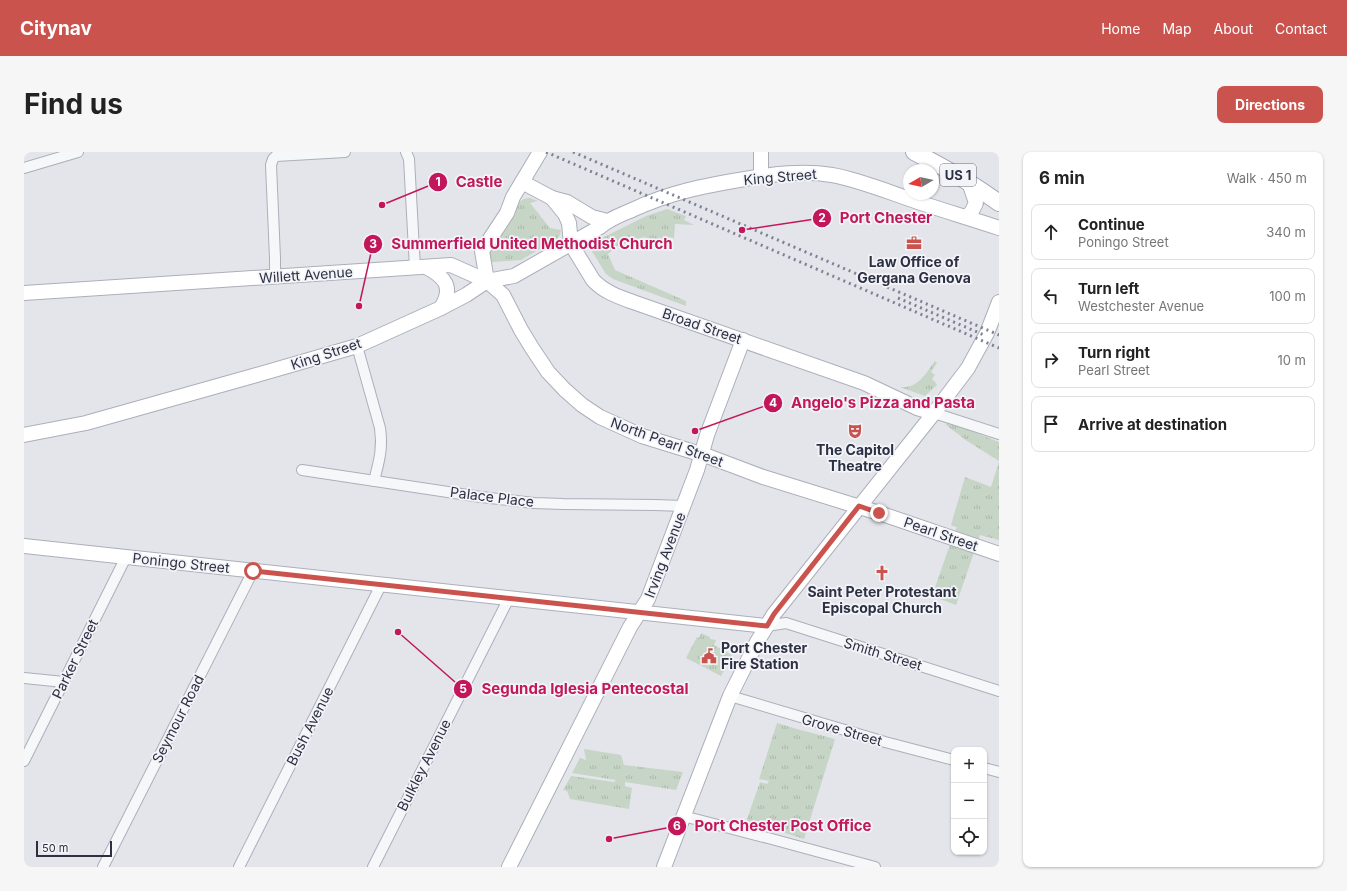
<!DOCTYPE html>
<meta charset="utf-8">
<style>
body{margin:0;font-family:Inter,sans-serif;background:#f6f6f6;color:#222}
.controls{position:absolute;right:12px;bottom:12px;display:grid;overflow:hidden;border-radius:8px;box-shadow:0 1px 3px #0004}
.controls button{width:36px;height:36px;display:grid;place-items:center;padding:0;border:0;border-bottom:1px solid #e0e0e0;background:#fff;color:#222;font:20px sans-serif}
.compass{position:absolute;left:879px;top:12px;width:36px;height:36px;border-radius:50%;background:#fff;box-shadow:0 1px 3px #0004;rotate:261deg}
.scale{position:absolute;left:12px;bottom:10px;width:76px;box-sizing:border-box;padding-left:4px;border:2px solid #2c3043;border-top:0;font-size:11px;line-height:14px;white-space:nowrap;color:#2c3043;-webkit-text-stroke:3px #f3f4f8;paint-order:stroke}
.stop{position:absolute;width:12px;height:12px;margin:-9px;border:3px solid #ca534e;border-radius:50%;background:#fff}
.stop.end{background:#ca534e;border-color:#fff;box-shadow:0 1px 4px #0008}
.list{margin:0;padding:0;list-style:none}
h2{display:flex;justify-content:space-between;align-items:center;height:52px;margin:0;padding:0 16px;font-size:17px}
h2 small{font-size:13px;font-weight:400;color:#767676}
.list li{display:grid;grid-template-columns:26px 1fr auto;gap:12px;align-items:center;box-sizing:border-box;height:56px;margin:0 8px 8px;padding:0 8px;border:1px solid #e0e0e0;border-radius:8px}
.list b{display:block;font-size:15px;white-space:nowrap}
.list p{margin:0;font-size:13px;white-space:nowrap;color:#767676}
.list em{font-size:13px;font-style:normal;color:#767676}
.icon{flex:none;width:22px;height:22px;fill:none;stroke:currentColor;stroke-width:2;stroke-linecap:round;stroke-linejoin:round}
.map{position:relative;flex:none;width:975px;height:715px;overflow:hidden;border-radius:8px}
header{display:flex;align-items:center;gap:24px;box-sizing:border-box;height:56px;padding:0 20px;background:#ca534e;color:#fff}
header strong{font-size:19px}
nav{display:flex;gap:22px;margin-inline-start:auto;font-size:14px}
.intro{display:flex;align-items:center;justify-content:space-between;box-sizing:border-box;height:96px;padding:0 24px}
h1{margin:0;font-size:28px}
.button{padding:10px 18px;border-radius:8px;background:#ca534e;color:#fff;font-size:14px;font-weight:700}
main{display:flex;gap:24px;padding:0 24px}
aside{flex:1;background:#fff;border-radius:8px;box-shadow:0 1px 3px #0004}
.map>svg:first-child{display:block}
</style>
<header>
<strong>Citynav</strong>
<nav><a>Home</a><a>Map</a><a>About</a><a>Contact</a></nav>
</header>
<div class="intro"><h1>Find us</h1><a class="button">Directions</a></div>
<main>
<div class="map">
<svg width="975" height="715" viewBox="0 0 975 715">
<defs>
<pattern id="grass-tufts" width="24" height="20" patternUnits="userSpaceOnUse"><rect width="24" height="20" fill="#c6d5c5"/><path d="M3 7l-1-3M5 7V3M7 7l1-3M15 17l-1-3M17 17v-4M19 17l1-3" fill="none" stroke="#aab7aa"/></pattern>
</defs>
<rect width="100%" height="100%" fill="#e3e5eb"/>
<g fill="url(#grass-tufts)">
<polygon points="505,46 514,49 506,51 526,76 537,78 536,83 532,88 497,108 469,110 464,109 464,101 495,50 500,47"/>
<polygon points="643,57 662,64 660,68 670,73 651,72 650,86 644,85 640,93 620,85 593,94 584,102 591,118 662,149 662,154 589,127 582,122 564,93 622,64"/>
<path d="M911,209L913,211L907,220L911,223L908,227L912,231L913,233L901,244L876,235C894,237 902,221 911,209Z"/>
<polygon points="924,270 975,290 975,309 943,289 922,273"/>
<polygon points="975,310 975,388 956,383 932,453 908,444 924,398 933,375 927,373 941,325 967,335"/>
<polygon points="677,481 686,485 686,487 692,488 690,493 708,503 697,524 662,506 673,485 675,486"/>
<polygon points="753,571 773,577 811,587 780,687 758,680 729,674 722,670 736,630 743,632 745,629 735,627"/>
<polygon points="560,597 597,603 600,613 659,620 652,638 601,630 601,634 608,636 605,657 546,647 543,639 539,638 547,624 590,630 592,628 548,621 556,606 562,608"/>
</g>
<g fill="none" stroke-linecap="round" stroke-linejoin="round">
<g stroke="#acafb9" stroke-width="12">
<g id="street">
<polyline points="382,0 385,7 391,116"/>
<polyline points="0,16 54,0"/>
<polyline points="251,124 251,106 247,13 249,7 252,4 321,0"/>
<path d="M333,194L356,276C359,297 355,309 350,329"/>
<polyline points="910,261 975,282"/>
<polyline points="278,318 457,345 510,351 539,352 631,353 660,354"/>
<polyline points="743,474 762,471 975,539"/>
<polyline points="0,526 40,530"/>
<polyline points="706,544 861,590 930,608"/>
<polyline points="0,609 102,405"/>
<polyline points="960,616 975,620"/>
<polyline points="659,664 744,686 851,715"/>
<polyline points="79,715 229,419"/>
<polyline points="215,715 357,433"/>
<polyline points="349,715 485,446"/>
</g>
</g>
<g stroke="#acafb9" stroke-width="16">
<g id="secondary">
<polyline points="737,24 737,0"/>
<path d="M498,30L528,46L541,62L545,71L547,92L569,128C580,140 595,145 609,150L840,231L893,256L910,261"/>
<polyline points="528,46 543,50 568,65 583,69"/>
<polyline points="943,65 948,59 952,51 945,30"/>
<path d="M402,115C421,125 430,135 417,156"/>
<polyline points="463,129 458,99 483,61 489,45 516,0"/>
<polyline points="0,141 427,113 463,129 479,143 497,178 508,196 524,220 541,238 558,253 576,265 618,284 686,305 739,325 855,361 975,402"/>
<path d="M0,283L62,271L229,224L333,194L417,156L442,143L463,129L490,124L576,75C585,67 596,63 608,58C647,40 679,34 721,27C749,22 779,18 808,23C836,28 867,41 894,50C921,59 948,67 975,76"/>
<polyline points="0,394 743,474"/>
<polyline points="485,715 606,475 624,447 673,318 683,283 719,188"/>
<polyline points="640,715 706,544 733,490 750,462 910,261 944,216 963,181 975,150"/>
</g>
</g>
<g stroke="#a3a7b6" stroke-width="18">
<path id="primary" d="M890,0C920,15 948,31 975,51"/>
</g>
<use href="#street" stroke="#f6f7f9" stroke-width="10"/>
<use href="#secondary" stroke="#fff" stroke-width="14"/>
<use href="#primary" stroke="#fff" stroke-width="16"/>
<g stroke="#7d8294" stroke-width="3" stroke-dasharray="2 4" stroke-linecap="butt">
<polyline points="522,0 975,196"/>
<polyline points="549,0 975,183"/>
<polyline points="874,146 960,183"/>
</g>
</g>
<g fill="none" stroke-linecap="round" stroke-linejoin="round">
<polyline stroke="#ca534e" stroke-width="5" points="229,419 743,474 750,462 835,354 855,361"/>
</g>
<defs>
<g id="office-bare" transform="scale(1.2)"><path d="M-6-3h4V-5.5h4V-3h4V5H-6ZM-1-4.5V-3h2v-1.5ZM-6 0V1H6V0Z" fill="#ca534e" stroke="#f3f4f8" stroke-width="2.5" paint-order="stroke"/></g>
<g id="theatre-bare" transform="scale(1.2)"><path d="M-5-5.5Q0-4 5-5.5V0Q5 5 0 6Q-5 5-5 0ZM-3.3-2.5H-1v1.5H-3.3ZM1-2.5H3.3v1.5H1ZM-2.8 1Q0 5.5 2.8 1Z" fill="#ca534e" stroke="#f3f4f8" stroke-width="2.5" paint-order="stroke"/></g>
<g id="church-bare" transform="scale(1.2)"><path d="M-1.2-6h2.4v3.5h3.3v2.4h-3.3V6h-2.4V-.1h-3.3v-2.4h3.3Z" fill="#ca534e" stroke="#f3f4f8" stroke-width="2.5" paint-order="stroke"/></g>
<g id="civic-bare" transform="scale(1.2)"><path d="M-.6-6.5H3V-4.5H.6V-3L4-1V1h2V6H-6V1h2V-1L-.6-3ZM-1.2 2.5V6h2.4V2.5Z" fill="#ca534e" stroke="#f3f4f8" stroke-width="2.5" paint-order="stroke"/></g>
</defs>
<g fill-rule="evenodd">
<use href="#office-bare" x="890" y="91"/>
<use href="#theatre-bare" x="831" y="279"/>
<use href="#church-bare" x="858" y="421"/>
<use href="#civic-bare" x="685" y="504"/>
</g>
<g text-anchor="middle" stroke-width="3.5" stroke-linejoin="round" paint-order="stroke">
<rect fill="#f3f4f8" stroke="#686b79" stroke-width="1" x="916" y="12" width="36" height="22" rx="3"/>
<g font-size="13" font-weight="bold" fill="#2c3043">
<text x="934" y="28">US 1</text>
</g>
<g font-size="14" fill="#2c3043" stroke="#f3f4f8">
<text transform="translate(756 25) rotate(-5)" y="5">King Street</text>
<text transform="translate(282 123) rotate(-4)" y="5">Willett Avenue</text>
<text transform="translate(678 174) rotate(19)" y="5">Broad Street</text>
<text transform="translate(302 202) rotate(-18)" y="5">King Street</text>
<text transform="translate(643 290) rotate(20)" y="5">North Pearl Street</text>
<text transform="translate(468 345) rotate(7)" y="5">Palace Place</text>
<text transform="translate(917 382) rotate(19)" y="5">Pearl Street</text>
<text transform="translate(641 403) rotate(-69)" y="5">Irving Avenue</text>
<text transform="translate(157 411) rotate(6)" y="5">Poningo Street</text>
<text transform="translate(859 502) rotate(17)" y="5">Smith Street</text>
<text transform="translate(51 507) rotate(-64)" y="5">Parker Street</text>
<text transform="translate(154 567) rotate(-63)" y="5">Seymour Road</text>
<text transform="translate(286 574) rotate(-63)" y="5">Bush Avenue</text>
<text transform="translate(818 578) rotate(16)" y="5">Grove Street</text>
<text transform="translate(400 613) rotate(-63)" y="5">Bulkley Avenue</text>
</g>
<g font-size="14" font-weight="bold" fill="#2c3043" stroke="#f3f4f8">
<text x="890" y="115">Law Office of<tspan x="890" dy="16">Gergana Genova</tspan></text>
<text x="831" y="303">The Capitol<tspan x="831" dy="16">Theatre</tspan></text>
<text x="858" y="445">Saint Peter Protestant<tspan x="858" dy="16">Episcopal Church</tspan></text>
<text x="697" y="501" text-anchor="start">Port Chester<tspan x="697" dy="16">Fire Station</tspan></text>
</g>
</g>
<path fill="none" stroke="#c2185b" stroke-width="1.5" d="M358 53L414 30M718 78L798 66M335 154L349 92M671 279L749 251M374 480L439 537M585 687L653 674"/>
<g fill="#c2185b" stroke="#f3f4f8" stroke-width="1.5">
<circle cx="358" cy="53" r="4"/>
<circle cx="718" cy="78" r="4"/>
<circle cx="335" cy="154" r="4"/>
<circle cx="671" cy="279" r="4"/>
<circle cx="374" cy="480" r="4"/>
<circle cx="585" cy="687" r="4"/>
<circle cx="414" cy="30" r="10"/>
<circle cx="798" cy="66" r="10"/>
<circle cx="349" cy="92" r="10"/>
<circle cx="749" cy="251" r="10"/>
<circle cx="439" cy="537" r="10"/>
<circle cx="653" cy="674" r="10"/>
</g>
<g font-size="12" text-anchor="middle" font-weight="bold" fill="#fff">
<text x="414" y="34">1</text>
<text x="798" y="70">2</text>
<text x="349" y="96">3</text>
<text x="749" y="255">4</text>
<text x="439" y="541">5</text>
<text x="653" y="678">6</text>
</g>
<g font-size="15" text-anchor="middle" font-weight="bold" fill="#c2185b" stroke="#f3f4f8" stroke-width="3.5" stroke-linejoin="round" paint-order="stroke">
<text x="455" y="35">Castle</text>
<text x="862" y="71">Port Chester</text>
<text x="508" y="97">Summerfield United Methodist Church</text>
<text x="859" y="256">Angelo's Pizza and Pasta</text>
<text x="561" y="542">Segunda Iglesia Pentecostal</text>
<text x="759" y="679">Port Chester Post Office</text>
</g>
</svg>
<div class="controls">
<button>+</button>
<button>−</button>
<button><svg class="icon" aria-label="locate" viewBox="0 0 24 24"><circle cx="12" cy="12" r="6"/><path d="M12 2v4M12 18v4M2 12h4M18 12h4"/></svg></button>
</div>
<svg class="compass" viewBox="-18 -18 36 36"><path d="M0-13l5 13h-10z" fill="#e53935"/><path d="M0 13l5-13h-10z" fill="#767676"/></svg>
<div class="scale">50 m</div>
<div class="stop" style="left:229px;top:419px"></div>
<div class="stop end" style="left:855px;top:361px"></div>
</div>
<aside>
<h2>6 min<small>Walk · 450 m</small></h2>
<ul class="list">
<li><svg class="icon" aria-label="ahead" viewBox="0 0 24 24"><path d="M12 20V5M6 11l6-6 6 6"/></svg><div><b>Continue</b><p>Poningo Street</p></div><em>340 m</em></li>
<li><svg class="icon" aria-label="left" viewBox="0 0 24 24"><path d="M17 20v-9H6M10 6l-5 5 5 5"/></svg><div><b>Turn left</b><p>Westchester Avenue</p></div><em>100 m</em></li>
<li><svg class="icon" aria-label="right" viewBox="0 0 24 24"><path d="M7 20v-9h11M14 6l5 5-5 5"/></svg><div><b>Turn right</b><p>Pearl Street</p></div><em>10 m</em></li>
<li><svg class="icon" aria-label="arrive" viewBox="0 0 24 24"><path d="M6 21V4h12l-3 4 3 4H6"/></svg><div><b>Arrive at destination</b></div></li>
</ul>
</aside>
</main>
